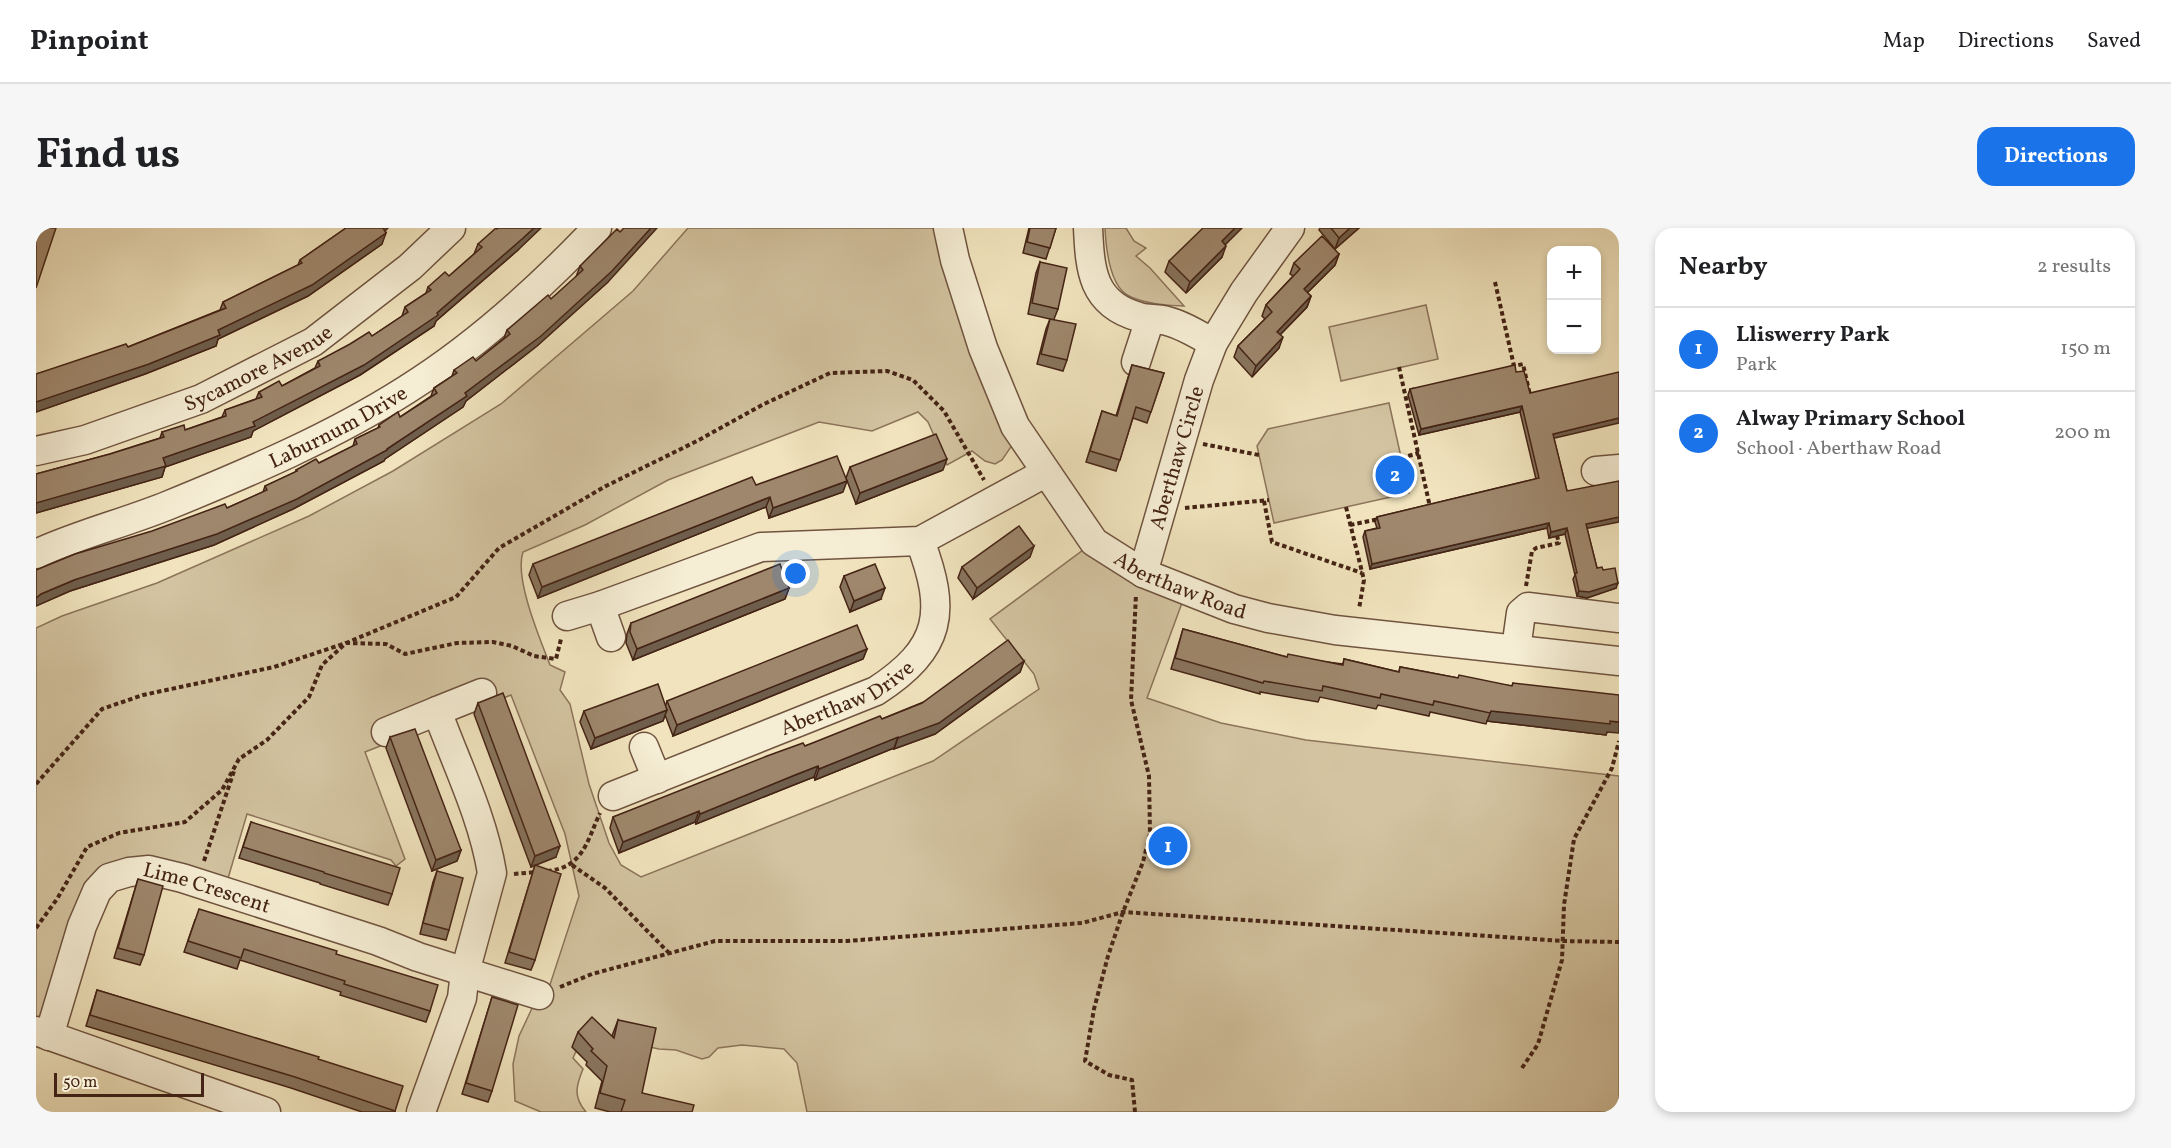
<!DOCTYPE html>
<meta charset="utf-8">
<style>
body{margin:0;font-family:Vollkorn,serif;background:#f6f6f6;color:#202124}
.controls{position:absolute;right:18px;top:18px;display:grid;overflow:hidden;border-radius:12px;box-shadow:0 3px 9px #0003}
.controls button{width:54px;height:54px;display:grid;place-items:center;padding:0;border:0;border-bottom:2px solid #e0e0e0;background:#fff;color:#202124;font:30px sans-serif}
.scale{position:absolute;left:18px;bottom:15px;width:150px;box-sizing:border-box;padding-left:6px;border:3px solid #452415;border-top:0;font-size:16px;line-height:21px;white-space:nowrap;color:#452415;-webkit-text-stroke:4px #f5edd4;paint-order:stroke}
.you{position:absolute;left:760px;top:346px;width:21px;height:21px;margin:-15px;border:4px solid #fff;border-radius:50%;background:#1a73e8;box-shadow:0 0 0 9px #1a73e833}
.badge{display:grid;place-items:center;width:39px;height:39px;border-radius:50%;background:#1a73e8;color:#fff;font-size:20px;font-weight:700}
.pin{position:absolute;translate:-50% -50%;border:3px solid #fff;box-shadow:0 2px 6px #0006}
.list{margin:0;padding:0;list-style:none}
h2{display:flex;justify-content:space-between;align-items:center;height:78px;margin:0;padding:0 24px;font-size:26px}
h2 small{font-size:20px;font-weight:400;color:#757577}
.list li{display:grid;grid-template-columns:39px 1fr auto;gap:18px;align-items:center;box-sizing:border-box;height:84px;padding:0 24px;border-top:2px solid #e0e0e0}
.list b{display:block;font-size:22px;white-space:nowrap}
.list p{margin:0;font-size:20px;white-space:nowrap;color:#757577}
.list em{font-size:20px;font-style:normal;color:#757577}
.map{position:relative;flex:none;width:1583px;height:884px;overflow:hidden;border-radius:18px}
header{display:flex;align-items:center;gap:36px;box-sizing:border-box;height:84px;padding:0 30px;background:#fff;border-bottom:2px solid #e0e0e0}
header strong{font-size:28px}
nav{display:flex;gap:33px;margin-inline-start:auto;font-size:21px}
.intro{display:flex;align-items:center;justify-content:space-between;box-sizing:border-box;height:144px;padding:0 36px}
h1{margin:0;font-size:42px}
.button{padding:15px 27px;border-radius:18px;background:#1a73e8;color:#fff;font-size:21px;font-weight:700}
main{display:flex;gap:36px;padding:0 36px}
aside{flex:1;background:#fff;border-radius:18px;box-shadow:0 3px 9px #0003}
.map>svg:first-child{display:block}
</style>
<header>
<strong>Pinpoint</strong>
<nav><a>Map</a><a>Directions</a><a>Saved</a></nav>
</header>
<div class="intro"><h1>Find us</h1><a class="button">Directions</a></div>
<main>
<div class="map">
<svg width="1583" height="884" viewBox="0 0 1583 884">
<rect width="100%" height="100%" fill="#f0e3bd"/>
<filter id="stains"><feTurbulence type="fractalNoise" baseFrequency=".00333" numOctaves="4"/><feColorMatrix values="0 0 0 0 .2 0 0 0 0 .09 0 0 0 0 .02 0 0 0 .5 -.17"/></filter>
<radialGradient id="worn" r=".72"><stop offset=".6" stop-color="#630" stop-opacity="0"/><stop offset="1" stop-color="#630" stop-opacity=".3"/></radialGradient>
<g fill="#d3c3a0" stroke="#8c745a" stroke-width="1.5">
<path d="M652,0H912L983,207L966,232L959,236L949,233L936,223L911,237L892,194L882,184L836,203L783,194L632,252L549,297L487,324C478,350 504,411 514,437L529,444L524,462L534,476L553,556L573,615L585,637L605,649L897,533L1003,461L998,446L954,391L1058,314L1150,364L1111,470L1185,495L1270,512L1583,548V884H771L761,835L748,821L706,817L682,820L673,829L666,831L640,822L623,821L585,813L542,819L537,830L547,841C540,858 537,869 550,884H505L479,873L477,836L483,808L498,776L509,772L543,668L529,606L475,467L329,524L369,631L360,638L355,632L211,586L188,664L73,650L0,803V400L26,388L121,355L273,288L357,243L465,176L597,63Z"/>
<path d="M1069,0H1090L1098,13L1110,20L1100,28L1114,40L1148,78C1134,78 1105,75 1093,68C1073,58 1070,20 1069,0Z"/>
<polygon points="1390,77 1402,131 1305,153 1293,99"/>
<polygon points="1353,175 1373,265 1238,295 1221,218 1232,201"/>
</g>
<g fill="none" stroke-linecap="round" stroke-linejoin="round">
<g stroke="#70543f" stroke-width="31">
<g id="minor">
<path id="s1" d="M912,0L919,32L947,120L979,198L1058,314L1107,345L1198,381L1232,390L1299,402L1583,433"/>
<path d="M1052,0C1054,42 1056,76 1103,89C1112,92 1122,90 1131,93C1147,97 1163,107 1177,115"/>
<polyline points="1100,134 1114,91"/>
<path id="s2" d="M0,223L49,212L165,171L277,114L374,39L415,0"/>
<polyline points="1560,243 1583,241"/>
<path id="s3" d="M0,326C43,306 89,295 133,277C214,244 296,209 370,162C439,119 505,59 561,0"/>
<path id="s4" d="M1107,345L1163,152L1177,115L1208,64L1254,0"/>
<polyline points="564,378 575,409"/>
<polyline points="531,388 564,378 725,319 884,313 1009,245"/>
<polyline points="1480,421 1485,385 1492,379 1583,390"/>
<polyline points="350,504 401,483"/>
<polyline points="608,519 621,551"/>
<path id="s5" d="M577,568L840,463C906,420 911,384 884,313"/>
<polyline points="0,803 230,884"/>
<path id="s6" d="M13,808L46,698L61,663L73,650L93,644L113,642L146,650L342,713L382,729L503,767"/>
<path d="M385,884L426,770L429,744L456,645C447,589 420,535 401,483L446,465"/>
</g>
</g>
<g stroke="#452415" stroke-width="4" stroke-dasharray="4.5 3" stroke-linecap="butt">
<polyline points="1459,54 1478,138"/>
<polyline points="1363,139 1394,279"/>
<polyline points="1475,139 1487,136 1494,167 1497,166"/>
<polyline points="1167,216 1223,227"/>
<polyline points="1365,230 1383,225"/>
<polyline points="1228,273 1236,314 1326,345"/>
<polyline points="1310,279 1328,352 1323,381"/>
<polyline points="1149,280 1233,272"/>
<polyline points="1314,297 1343,291"/>
<polyline points="1490,358 1496,323 1500,320 1523,315 1521,308"/>
<polyline points="0,556 66,481 107,467 238,439 310,415 420,369 463,320 570,258 661,213 726,177 794,145 851,143 877,152 908,183 948,252"/>
<polyline points="168,633 198,543"/>
<polyline points="536,637 569,660 633,725"/>
<path d="M511,643C547,640 551,613 564,585"/>
<polyline points="478,646 500,644"/>
<polyline points="0,700 21,671 51,619 83,605 149,594 186,562 203,531 231,512 273,469 286,437 310,415 350,416 369,426 421,415 457,414 476,418 498,428 520,431 525,411"/>
<polyline points="524,759 556,746 679,713 811,713 1046,695 1087,684 1527,713 1583,714"/>
<polyline points="1486,840 1502,816 1526,732 1528,677 1538,611 1576,540 1583,513"/>
<polyline points="1099,884 1096,852 1073,847 1049,833 1058,781 1072,728 1087,684 1107,634 1114,606 1113,548 1095,472 1100,366"/>
</g>
<use href="#minor" stroke="#f5edd4" stroke-width="28"/>
</g>
<g fill="#88745d" stroke="#452415" stroke-width="1.5">
<polygon points="310,0 352,0 349,3 346,16 272,68 182,111 180,118 109,146 0,184 0,146 92,119 184,82 187,74 262,37 264,32"/>
<polygon points="993,0 1020,0 1010,31 987,25"/>
<polygon points="1284,0 1323,0 1299,21 1283,2"/>
<polygon points="442,16 482,22 400,93 398,98 324,147 217,203 215,209 129,239 126,249 0,285 0,246 74,226 124,210 126,204 149,202 186,189 189,182 220,171 223,164 246,158 279,140 282,133 336,108 366,88 369,79 390,65 392,59 413,48 438,26"/>
<polygon points="1189,16 1186,29 1150,65 1129,44 1133,33"/>
<polygon points="1303,26 1299,37 1271,65 1275,68 1271,79 1244,107 1243,120 1216,149 1198,129 1202,118 1229,91 1226,88 1230,77 1257,48 1254,46 1258,35"/>
<polygon points="1004,34 1022,81 1018,91 1031,132 1027,143 1001,136 1010,101 1014,91 992,86 1000,45"/>
<polygon points="544,38 572,54 501,118 430,173 427,179 349,231 348,233 257,281 178,317 34,363 0,378 0,342 191,280 227,264 229,258 260,244 260,242 283,235 317,218 319,211 342,200 343,197 364,189 395,168 398,160 416,148 418,142 440,133 468,110 471,102 515,71 540,49"/>
<polygon points="1096,137 1128,145 1111,195 1097,190 1080,243 1050,234 1066,183 1080,188"/>
<polygon points="1480,144 1494,165 1518,211 1531,263 1551,301 1561,340 1567,342 1580,360 1551,370 1541,368 1537,351 1539,347 1529,306 1513,310 1511,300 1334,341 1327,309 1329,303 1341,300 1339,294 1341,289 1500,251 1484,184 1383,207 1372,167 1374,161"/>
<polygon points="814,239 907,242 820,276 810,250"/>
<polygon points="720,257 807,264 733,290 730,279 502,370 493,347 497,336"/>
<polygon points="994,329 937,371 922,350 926,339"/>
<polygon points="808,348 845,371 814,384 804,359"/>
<polygon points="753,360 749,371 597,432 590,415 591,406 595,395"/>
<polygon points="1147,401 1251,429 1307,436 1308,431 1363,444 1364,439 1422,450 1476,458 1477,455 1571,504 1570,507 1451,493 1450,496 1394,484 1393,488 1342,477 1340,481 1284,469 1282,474 1224,464 1224,466 1135,441"/>
<polygon points="831,421 827,431 637,508 629,487 627,493 555,521 544,494 548,483 629,479 631,473"/>
<polygon points="988,433 984,444 899,506 858,521 858,520 779,552 778,549 755,558 660,596 659,594 583,625 574,600 577,589 769,518 846,491"/>
<polygon points="442,475 520,629 495,639 438,486"/>
<polygon points="354,509 425,622 421,633 396,643 350,520"/>
<polygon points="215,594 356,666 352,677 284,656 284,655 203,630"/>
<polygon points="499,637 499,732 495,742 469,735"/>
<polygon points="401,643 413,702 410,712 384,706 397,654"/>
<polygon points="102,651 108,727 104,737 78,730"/>
<polygon points="159,692 300,726 394,783 390,794 304,767 305,764 204,732 201,741 148,724"/>
<polygon points="61,762 282,831 359,883 359,884 326,884 255,860 50,798"/>
<polygon points="456,769 456,863 452,874 426,866"/>
<polygon points="582,792 606,865 656,884 574,884 559,880 566,853 550,837 551,834 536,819 542,804 576,808"/>
</g>
<g fill="#6f5e4c" stroke="#452415" stroke-width="1.5">
<polygon points="498,0 505,0 482,22 400,93 398,98 324,147 217,203 215,209 129,239 126,249 0,285 0,275 127,230 401,85"/>
<polygon points="615,0 621,0 572,54 501,118 430,173 427,179 349,231 348,233 257,281 178,317 34,363 0,378 0,370 5,366 351,221 429,165"/>
<polygon points="1199,0 1206,0 1182,24 1186,13"/>
<polygon points="1314,0 1323,0 1299,21 1303,10"/>
<polygon points="350,5 346,16 272,68 182,111 180,118 109,146 0,184 0,174 182,102"/>
<polygon points="1190,18 1186,29 1150,65 1154,54"/>
<polygon points="1303,26 1299,37 1264,72 1268,61"/>
<polygon points="1275,68 1271,79 1237,114 1241,104"/>
<polygon points="1247,109 1243,120 1216,149 1220,138"/>
<polygon points="1486,178 1484,184 1383,207 1385,201"/>
<polygon points="1583,190 1583,195 1515,211 1517,206"/>
<polygon points="911,231 907,242 820,276 824,265"/>
<polygon points="811,253 807,264 733,290 737,280"/>
<polygon points="734,269 730,279 502,370 506,359"/>
<polygon points="1583,289 1583,294 1548,301 1550,296"/>
<polygon points="1513,295 1511,300 1334,341 1336,336"/>
<polygon points="1531,300 1529,306 1513,310 1515,304"/>
<polygon points="998,318 994,329 937,371 941,360"/>
<polygon points="1582,355 1580,360 1551,370 1541,368 1543,363"/>
<polygon points="753,360 749,371 597,432 601,421"/>
<polygon points="849,360 845,371 814,384 818,373"/>
<polygon points="831,421 827,431 637,508 641,497"/>
<polygon points="988,433 984,444 899,506 858,521 862,510"/>
<polygon points="631,482 627,493 555,521 559,510"/>
<polygon points="1455,483 1583,494 1583,505 1571,504 1570,507 1451,493"/>
<polygon points="862,509 858,520 779,552 783,541"/>
<polygon points="782,538 778,549 755,558 660,596 664,586 759,547"/>
<polygon points="663,583 659,594 583,625 587,614"/>
<polygon points="524,618 520,629 495,639 499,628"/>
<polygon points="425,622 421,633 396,643 400,632"/>
</g>
<g fill="#9e876c" stroke="#452415" stroke-width="1.5">
<polygon points="0,0 20,0 0,60"/>
<polygon points="310,0 347,0 350,5 276,57 182,102 184,107 113,136 0,174 0,146 90,116 92,119 190,80 187,74 266,35 264,32"/>
<polygon points="460,0 461,1 462,0 498,0 486,11 401,85 402,87 328,137 217,194 219,198 127,230 130,238 0,275 0,246 74,226 128,209 126,204 148,197 149,202 190,188 189,182 226,169 223,164 243,153 246,158 284,138 282,133 314,116 333,104 336,108 372,84 369,79 395,62 392,59 409,44 413,48 446,19 442,16"/>
<polygon points="588,0 615,0 576,43 505,108 429,165 431,168 351,221 351,222 261,271 181,306 38,352 5,366 0,370 0,342 39,326 116,303 189,276 191,280 231,262 229,258 261,243 260,242 280,231 283,235 321,216 319,211 344,199 343,197 362,184 364,189 401,165 398,160 421,145 418,142 437,129 440,133 474,106 471,102 512,67 515,71 547,42 544,38 581,1 584,4"/>
<polygon points="994,0 1020,0 1014,20 991,14"/>
<polygon points="1167,0 1199,0 1186,13 1190,18 1154,54 1133,33"/>
<polygon points="1295,0 1314,0 1303,10"/>
<polygon points="1286,8 1303,26 1268,61 1275,68 1241,104 1247,109 1220,138 1202,118 1236,84 1230,77 1264,41 1258,35"/>
<polygon points="1004,34 1031,40 1022,81 996,75"/>
<polygon points="1014,91 1040,96 1031,132 1005,126"/>
<polygon points="1096,137 1128,145 1115,184 1100,179 1084,232 1054,223 1066,183 1081,188"/>
<polygon points="1479,137 1480,144 1488,143 1494,165 1583,144 1583,190 1517,206 1531,263 1583,253 1583,289 1550,296 1561,340 1566,339 1567,342 1579,340 1582,355 1553,364 1543,363 1539,345 1541,345 1531,300 1515,304 1513,295 1336,336 1329,303 1344,300 1341,289 1503,250 1486,178 1385,201 1374,161"/>
<polygon points="900,206 911,231 824,265 814,239"/>
<polygon points="801,228 811,253 737,280 734,269 506,359 497,336 716,249 720,257"/>
<polygon points="983,298 998,318 941,360 926,339"/>
<polygon points="744,336 753,360 601,421 594,404 595,395"/>
<polygon points="839,336 849,360 818,373 808,348"/>
<polygon points="821,397 831,421 641,497 631,473"/>
<polygon points="1147,401 1251,429 1252,426 1307,437 1308,431 1363,444 1364,439 1422,450 1423,447 1476,458 1477,455 1583,467 1583,494 1574,493 1574,496 1455,483 1454,485 1398,473 1397,477 1345,466 1344,470 1287,458 1286,463 1228,453 1227,455 1139,430"/>
<polygon points="972,412 988,433 903,495 862,510 862,509 783,541 782,538 759,547 664,586 663,583 587,614 577,589 731,528 767,515 769,518 844,488 846,491 886,475"/>
<polygon points="622,456 631,482 559,510 548,483"/>
<polygon points="467,465 524,618 499,628 442,475"/>
<polygon points="379,501 425,622 400,632 354,509"/>
<polygon points="215,594 364,640 356,666 288,645 288,644 207,619"/>
<polygon points="499,637 525,646 499,732 473,724"/>
<polygon points="401,643 427,650 413,702 387,695"/>
<polygon points="102,651 127,658 108,727 82,720"/>
<polygon points="163,681 301,723 300,726 402,757 394,783 308,756 309,753 208,721 205,730 152,713"/>
<polygon points="61,762 283,829 282,831 367,858 359,883 259,849 54,787"/>
<polygon points="456,769 482,777 456,863 430,855"/>
<polygon points="556,789 578,810 582,792 620,800 606,865 658,877 656,884 585,884 589,872 564,865 571,838 555,823 557,821 542,804"/>
</g>
<g text-anchor="middle" stroke-width="6" stroke-linejoin="round" paint-order="stroke">
<g font-size="21" fill="#452415" stroke="#f5edd4">
<text dy="7" stroke="none"><textPath href="#s2" startOffset="238">Sycamore Avenue</textPath></text>
<text dy="7" stroke="none"><textPath href="#s3" startOffset="328">Laburnum Drive</textPath></text>
<text dy="7" stroke="none"><textPath href="#s4" startOffset="120">Aberthaw Circle</textPath></text>
<text dy="7" stroke="none"><textPath href="#s1" startOffset="447">Aberthaw Road</textPath></text>
<text dy="7" stroke="none"><textPath href="#s5" startOffset="254">Aberthaw Drive</textPath></text>
<text dy="7" stroke="none"><textPath href="#s6" startOffset="272">Lime Crescent</textPath></text>
</g>
</g>
<rect width="100%" height="100%" filter="url(#stains)"/>
<rect width="100%" height="100%" fill="url(#worn)"/>
</svg>
<div class="controls">
<button>+</button>
<button>−</button>
</div>
<div class="scale">50 m</div>
<div class="you"></div>
<div class="pin badge" style="left:1132px;top:618px">1</div>
<div class="pin badge" style="left:1359px;top:247px">2</div>
</div>
<aside>
<h2>Nearby<small>2 results</small></h2>
<ul class="list">
<li><span class="badge">1</span><div><b>Lliswerry Park</b><p>Park</p></div><em>150 m</em></li>
<li><span class="badge">2</span><div><b>Alway Primary School</b><p>School · Aberthaw Road</p></div><em>200 m</em></li>
</ul>
</aside>
</main>
